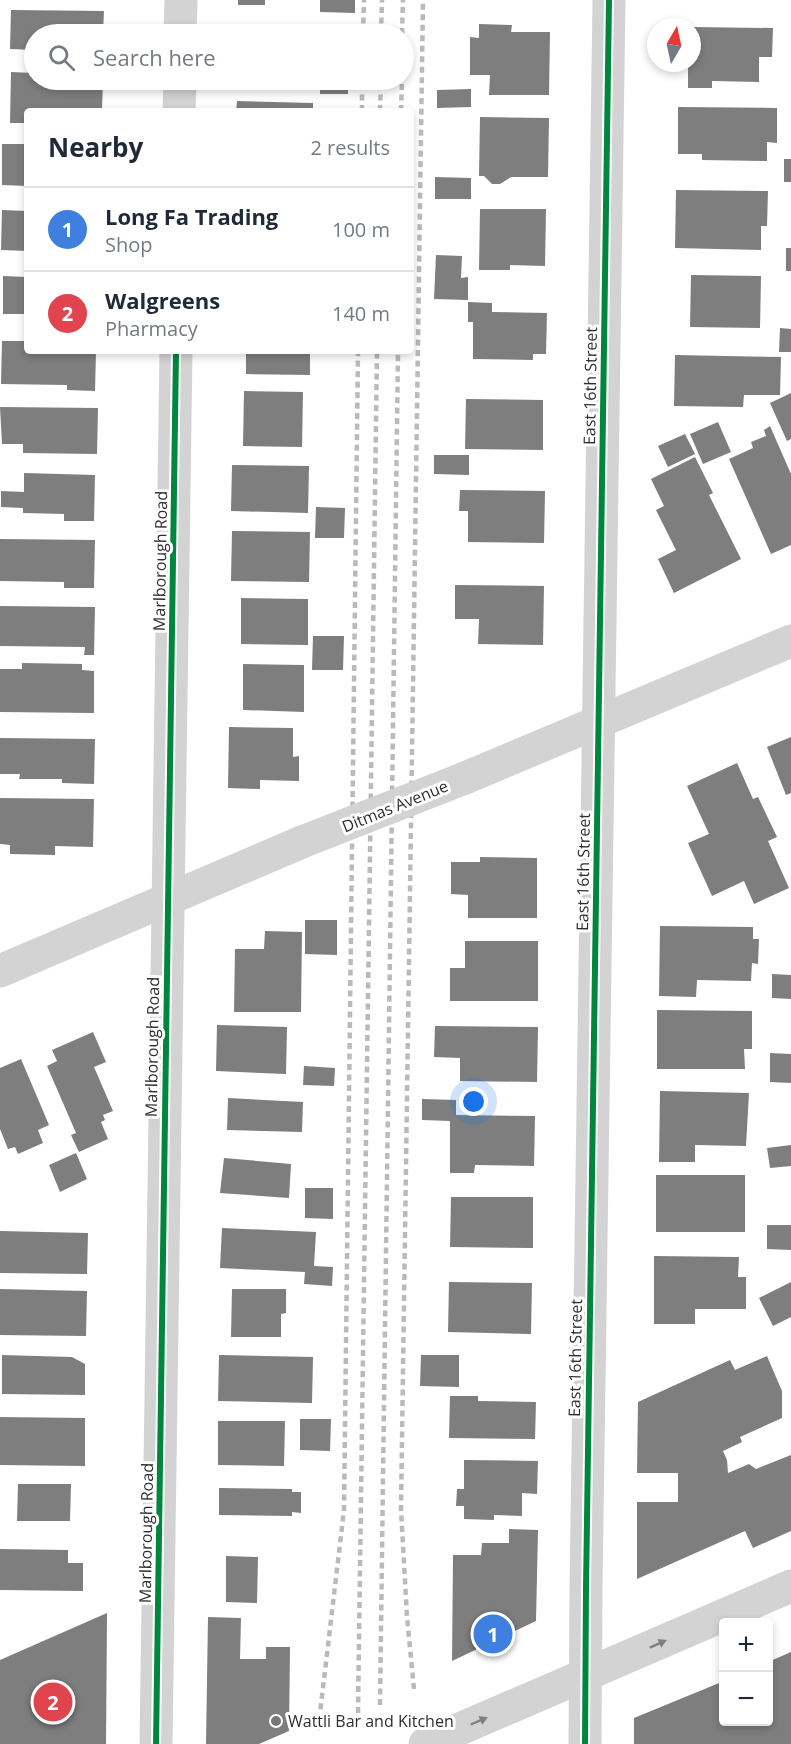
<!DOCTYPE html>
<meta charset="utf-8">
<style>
body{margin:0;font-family:"Open Sans",sans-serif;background:#f6f6f7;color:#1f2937}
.controls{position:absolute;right:18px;bottom:18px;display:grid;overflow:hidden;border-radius:6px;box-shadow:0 3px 9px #0003}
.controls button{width:54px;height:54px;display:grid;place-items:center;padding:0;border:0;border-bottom:2px solid #e0e1e3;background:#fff;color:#1f2937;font:30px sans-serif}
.compass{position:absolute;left:647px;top:18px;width:54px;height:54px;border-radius:50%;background:#fff;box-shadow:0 3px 9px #0003;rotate:9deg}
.you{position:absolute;left:474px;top:1102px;width:21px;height:21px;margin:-15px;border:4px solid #fff;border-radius:50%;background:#1a73e8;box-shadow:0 0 0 9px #1a73e833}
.badge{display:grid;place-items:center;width:39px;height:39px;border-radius:50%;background:#777;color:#fff;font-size:20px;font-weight:700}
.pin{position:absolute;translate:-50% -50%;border:3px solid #fff;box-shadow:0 2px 6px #0006}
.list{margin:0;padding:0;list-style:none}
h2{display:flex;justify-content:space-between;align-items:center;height:78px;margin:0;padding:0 24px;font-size:26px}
h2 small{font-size:20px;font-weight:400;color:#747a83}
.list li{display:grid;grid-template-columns:39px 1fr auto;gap:18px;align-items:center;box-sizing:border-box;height:84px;padding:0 24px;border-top:2px solid #e0e1e3}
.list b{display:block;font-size:22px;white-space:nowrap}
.list p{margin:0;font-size:20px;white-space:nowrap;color:#747a83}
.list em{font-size:20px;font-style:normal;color:#747a83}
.icon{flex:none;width:33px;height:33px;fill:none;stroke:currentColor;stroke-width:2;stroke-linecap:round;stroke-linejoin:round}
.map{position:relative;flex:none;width:791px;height:1744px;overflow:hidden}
.search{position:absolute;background:#fff;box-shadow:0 3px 9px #0003;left:24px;top:24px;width:390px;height:66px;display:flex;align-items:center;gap:15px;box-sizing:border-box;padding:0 21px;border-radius:33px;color:#747a83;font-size:22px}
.panel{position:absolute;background:#fff;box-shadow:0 3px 9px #0003;left:24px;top:108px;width:390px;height:246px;border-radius:6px}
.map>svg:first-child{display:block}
</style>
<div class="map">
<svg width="791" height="1744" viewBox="0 0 791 1744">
<rect width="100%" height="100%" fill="#fff"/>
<g fill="#7e7e7e">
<rect x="238" y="0" width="27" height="5"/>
<polygon points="320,0 355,0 355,13 320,12"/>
<polygon points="11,10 104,11 103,34 34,34 34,50 10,49"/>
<polygon points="479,24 512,25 511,32 550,32 549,95 489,95 490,75 470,75 470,37 479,38"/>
<polygon points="692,27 773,28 772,57 759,57 759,82 712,81 712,88 688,88 688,63 692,63"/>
<polygon points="241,30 316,31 316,34 241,34"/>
<polygon points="11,72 34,73 34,80 103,80 102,111 27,111 27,123 10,123"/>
<rect x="320" y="80" width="28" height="14"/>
<polygon points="471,89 471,107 437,108 437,90"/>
<polygon points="237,101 313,103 313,111 236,111"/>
<polygon points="678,107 777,108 777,143 767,142 767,161 702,160 702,154 678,154"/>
<polygon points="480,117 549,118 548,177 511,177 500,184 492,184 484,176 479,176"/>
<polygon points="2,144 27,144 27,186 2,185"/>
<rect x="784" y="159" width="7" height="23"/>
<polygon points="435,177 471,178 471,199 435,199"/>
<polygon points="676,190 768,191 767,226 761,226 761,250 675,248"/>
<polygon points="480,209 546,209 545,266 510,265 510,270 479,270"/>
<polygon points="2,210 27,211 27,251 1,250"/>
<rect x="786" y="248" width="5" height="23"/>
<polygon points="436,255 462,256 461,278 468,277 468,300 434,299"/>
<polygon points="691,275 761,276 760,328 690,327"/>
<polygon points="3,276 27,277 27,314 3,314"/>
<polygon points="468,302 492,303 492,312 547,313 546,354 533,354 533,360 473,359 473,322 468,322"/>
<polygon points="780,328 791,329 791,352 779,352"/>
<polygon points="2,341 27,341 27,351 96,351 95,391 67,390 67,385 1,384"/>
<polygon points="246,351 310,351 310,375 246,374"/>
<polygon points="675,355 781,357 780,395 744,395 743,407 674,406"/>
<polygon points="244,391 303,392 302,447 243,446"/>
<polygon points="791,393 791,439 787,441 770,403"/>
<polygon points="466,399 543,400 543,450 465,449"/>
<polygon points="0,407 98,408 97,454 23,453 23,444 2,444"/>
<polygon points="718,422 731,452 703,464 690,434"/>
<polygon points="770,426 791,474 791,545 771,554 729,459 753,448 751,442 766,436 764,430"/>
<polygon points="685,434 695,454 668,467 658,446"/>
<polygon points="434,455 469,455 469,475 434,474"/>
<polygon points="695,457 713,493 709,495 741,559 674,593 658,559 676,550 656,510 664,506 651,479"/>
<polygon points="232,465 309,466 308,513 231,511"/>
<polygon points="24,473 95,475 94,521 64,521 64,514 23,513 23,508 1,507 1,491 24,492"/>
<polygon points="460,490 545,491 544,543 468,542 468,511 459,511"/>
<polygon points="316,507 345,508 344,538 315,538"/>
<polygon points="232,531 310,532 309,582 231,581"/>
<polygon points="0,539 95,540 94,588 64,588 64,582 0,581"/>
<polygon points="455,585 544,586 543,645 478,644 479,619 455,619"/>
<polygon points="241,598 308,599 308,645 241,644"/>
<polygon points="0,606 95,607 94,655 84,655 85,647 0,646"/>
<polygon points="313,636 344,636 343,670 312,670"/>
<polygon points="22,663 82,664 82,670 94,671 94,713 0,712 0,669 22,669"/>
<polygon points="243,664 304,665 304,712 243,710"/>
<polygon points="229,727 293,728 293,757 299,756 299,781 260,780 260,789 228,788"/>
<polygon points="791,737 791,793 786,795 767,747"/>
<polygon points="0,738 95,739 94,784 62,783 62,779 19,779 20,774 0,774"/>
<polygon points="737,763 753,799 758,797 777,837 768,841 789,888 754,904 744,881 712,896 688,843 709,834 687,786"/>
<polygon points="0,798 94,799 93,847 55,846 55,855 10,854 10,845 0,844"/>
<polygon points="480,857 537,858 537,918 468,918 468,895 451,894 451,862 480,862"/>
<polygon points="305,920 337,920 337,955 305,954"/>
<polygon points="660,926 753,927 753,939 759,939 758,964 752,963 751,981 697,980 696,997 659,996"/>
<polygon points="265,931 302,932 301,1012 234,1012 235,949 264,949"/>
<polygon points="465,941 538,941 538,1001 450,1001 450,968 465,968"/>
<polygon points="772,974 791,975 791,999 772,998"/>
<polygon points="657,1010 752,1011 752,1049 744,1049 745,1069 657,1069"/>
<polygon points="217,1025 287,1027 286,1074 216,1071"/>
<polygon points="435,1026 538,1027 537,1082 460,1081 460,1058 434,1057"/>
<polygon points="93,1032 106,1062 94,1067 113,1111 103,1115 105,1120 101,1122 108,1139 79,1152 71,1135 76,1133 47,1066 57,1061 52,1050"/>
<polygon points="770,1053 791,1054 791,1083 770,1082"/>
<polygon points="21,1059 49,1125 38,1130 43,1143 18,1154 15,1147 8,1149 0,1129 0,1068"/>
<polygon points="304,1066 335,1068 334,1086 303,1085"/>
<polygon points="660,1091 749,1093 746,1146 695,1145 695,1162 659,1162"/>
<polygon points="228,1098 303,1102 302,1132 227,1130"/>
<polygon points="422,1099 456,1100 456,1115 535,1116 534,1166 475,1165 474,1173 450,1173 450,1121 422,1120"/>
<polygon points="791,1145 791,1166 770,1168 767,1148"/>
<polygon points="76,1153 87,1179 60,1192 49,1165"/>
<polygon points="224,1158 291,1164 289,1198 220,1193"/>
<rect x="656" y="1175" width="89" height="57"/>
<polygon points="305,1188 333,1188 333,1219 305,1218"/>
<polygon points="451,1197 533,1197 533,1248 450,1247"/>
<polygon points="767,1225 791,1225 791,1250 767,1249"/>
<polygon points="222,1228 316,1232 314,1266 333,1267 332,1286 304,1284 305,1272 220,1268"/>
<polygon points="0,1231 88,1233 87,1274 0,1273"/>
<polygon points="654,1256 739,1257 738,1277 746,1277 746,1309 695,1309 695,1324 654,1324"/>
<polygon points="449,1282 532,1283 531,1334 448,1332"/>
<polygon points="791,1282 791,1317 773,1326 759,1298"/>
<polygon points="0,1289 87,1291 86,1336 0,1335"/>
<polygon points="232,1289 286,1289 286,1313 281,1314 281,1337 231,1337"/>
<polygon points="2,1355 72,1357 85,1364 85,1395 2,1394"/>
<polygon points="219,1355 313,1357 312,1403 218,1401"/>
<polygon points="421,1355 459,1355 459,1387 420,1386"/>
<polygon points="767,1356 782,1391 782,1418 740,1437 742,1442 723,1451 727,1460 728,1473 749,1464 756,1469 791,1455 791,1531 753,1548 745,1531 637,1579 637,1502 678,1502 678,1473 637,1473 638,1402 730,1360 735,1370"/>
<polygon points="450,1396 478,1396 478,1401 536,1402 535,1439 449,1438"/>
<polygon points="0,1417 85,1418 85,1466 0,1465"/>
<polygon points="300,1419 331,1419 330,1451 300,1450"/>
<polygon points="218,1421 285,1421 284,1466 218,1465"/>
<polygon points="464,1460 538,1461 537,1494 522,1493 522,1516 494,1515 494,1520 464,1519 464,1506 456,1506 457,1489 464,1489"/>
<polygon points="18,1484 71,1484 70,1521 17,1521"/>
<polygon points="219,1488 292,1489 292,1492 301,1492 301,1513 292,1512 292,1516 219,1515"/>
<polygon points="509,1529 538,1530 536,1621 452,1661 453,1555 481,1555 482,1543 509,1543"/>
<polygon points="0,1549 68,1550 68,1563 83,1563 83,1591 0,1590"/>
<polygon points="226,1556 258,1557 257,1603 226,1602"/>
<polygon points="107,1613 106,1744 0,1744 0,1660"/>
<polygon points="208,1617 241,1618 240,1659 266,1659 266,1647 290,1647 289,1731 259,1744 206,1744"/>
<polygon points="791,1652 791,1744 634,1744 634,1718 724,1681 724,1722 768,1722 768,1662"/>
</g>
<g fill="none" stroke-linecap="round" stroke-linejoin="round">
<g stroke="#d3d3d3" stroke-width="33">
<polyline points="180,34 181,0"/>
<polyline points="179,111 180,80"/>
<polyline points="465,778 791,641"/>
<polyline points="0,971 302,842"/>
<polyline points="156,1744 176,351"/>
<polyline points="425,1744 791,1586"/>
<polyline points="585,1744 586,1589 609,0"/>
</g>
<g stroke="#bababa" stroke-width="4.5" stroke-dasharray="6 4.5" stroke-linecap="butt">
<polyline points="363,34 364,0"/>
<polyline points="381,34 382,0"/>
<polyline points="402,34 403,0"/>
<polyline points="362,111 362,80"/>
<polyline points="380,111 381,80"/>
<polyline points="401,111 402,80"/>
<polyline points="414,1689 407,1617 401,1509 423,0"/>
<polyline points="380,1705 398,351"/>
<polyline points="358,1713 377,351"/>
<polyline points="318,1730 344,1510 358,351"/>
</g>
<polyline stroke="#d3d3d3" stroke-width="33" points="302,842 465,778"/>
<g stroke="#fff" stroke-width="10">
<g id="cycleway">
<polyline points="156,1744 176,351"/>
<polyline points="585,1744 586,1589 609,0"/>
</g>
</g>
<use href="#cycleway" stroke="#00873e" stroke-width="6"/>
</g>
<defs><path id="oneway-solid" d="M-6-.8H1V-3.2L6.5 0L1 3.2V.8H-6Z" transform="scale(1.5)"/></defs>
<g fill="#808080">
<use href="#oneway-solid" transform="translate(658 1644) rotate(-24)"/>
<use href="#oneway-solid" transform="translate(479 1721) rotate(-23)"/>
</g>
<circle fill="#777" stroke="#fff" stroke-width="2" cx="276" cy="1721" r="6"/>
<g text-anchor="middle" stroke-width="6" stroke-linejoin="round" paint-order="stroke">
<g font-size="16" fill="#2e2e2e" stroke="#fff">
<text transform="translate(590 386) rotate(-89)" y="6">East 16th Street</text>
<text transform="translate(160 561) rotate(-89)" y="6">Marlborough Road</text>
<text transform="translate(395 806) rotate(-22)" y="6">Ditmas Avenue</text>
<text transform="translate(583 872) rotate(-89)" y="6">East 16th Street</text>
<text transform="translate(152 1047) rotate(-89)" y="6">Marlborough Road</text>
<text transform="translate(575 1358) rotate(-89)" y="6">East 16th Street</text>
<text transform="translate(146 1533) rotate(-89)" y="6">Marlborough Road</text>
</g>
<g font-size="16" fill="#2e2e2e" stroke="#fff" text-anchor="start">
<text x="288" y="1727">Wattli Bar and Kitchen</text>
</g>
</g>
</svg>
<div class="controls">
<button>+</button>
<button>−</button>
</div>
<svg class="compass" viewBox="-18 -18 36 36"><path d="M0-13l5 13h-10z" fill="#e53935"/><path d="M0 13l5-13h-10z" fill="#747a83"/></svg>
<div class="you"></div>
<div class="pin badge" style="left:493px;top:1634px;background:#3f7fe0">1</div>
<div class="pin badge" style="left:53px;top:1702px;background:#e0444e">2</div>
<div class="search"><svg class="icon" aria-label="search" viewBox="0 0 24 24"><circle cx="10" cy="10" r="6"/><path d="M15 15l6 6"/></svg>Search here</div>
<section class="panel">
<h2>Nearby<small>2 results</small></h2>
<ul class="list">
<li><span class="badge" style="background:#3f7fe0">1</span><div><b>Long Fa Trading</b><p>Shop</p></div><em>100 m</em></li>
<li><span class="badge" style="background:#e0444e">2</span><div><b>Walgreens</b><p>Pharmacy</p></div><em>140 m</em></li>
</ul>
</section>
</div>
